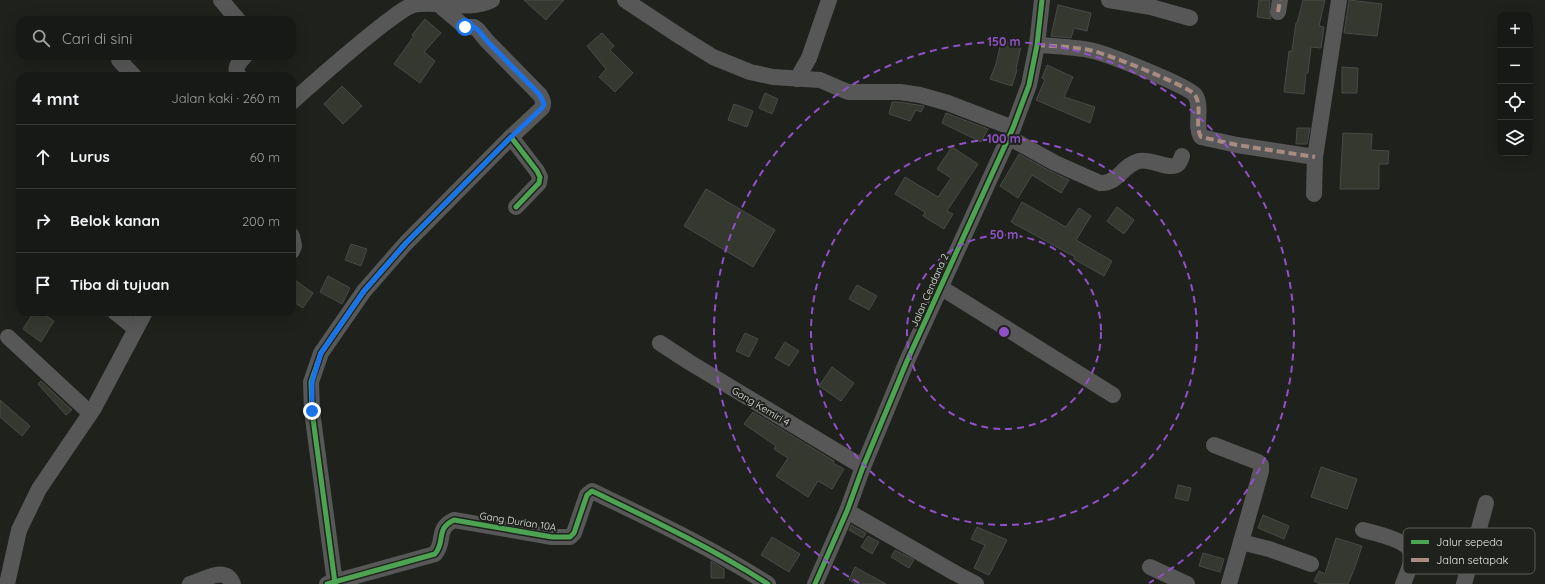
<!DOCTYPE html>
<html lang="id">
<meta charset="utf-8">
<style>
body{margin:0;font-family:Quicksand,sans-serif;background:#242623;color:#f1f3f6}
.controls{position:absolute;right:12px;top:12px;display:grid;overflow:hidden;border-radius:8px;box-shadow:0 4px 16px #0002}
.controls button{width:36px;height:36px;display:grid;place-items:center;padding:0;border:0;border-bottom:1px solid #363835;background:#171916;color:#f1f3f6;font:20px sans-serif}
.stop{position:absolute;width:12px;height:12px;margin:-9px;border:3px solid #1a73e8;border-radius:50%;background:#fff}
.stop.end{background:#1a73e8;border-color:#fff;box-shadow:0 1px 4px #0008}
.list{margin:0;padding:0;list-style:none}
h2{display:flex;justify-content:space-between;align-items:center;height:52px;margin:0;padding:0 16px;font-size:17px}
h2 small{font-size:13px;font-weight:400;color:#9ea0a1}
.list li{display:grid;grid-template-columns:26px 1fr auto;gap:12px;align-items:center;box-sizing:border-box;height:64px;padding:0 16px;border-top:1px solid #363835}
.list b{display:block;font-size:15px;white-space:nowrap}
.list em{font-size:13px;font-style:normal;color:#9ea0a1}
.icon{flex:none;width:22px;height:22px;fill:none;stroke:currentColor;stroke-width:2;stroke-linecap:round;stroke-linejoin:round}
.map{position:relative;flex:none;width:1545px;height:584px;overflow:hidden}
.search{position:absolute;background:#171916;box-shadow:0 4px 16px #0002;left:16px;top:16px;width:280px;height:44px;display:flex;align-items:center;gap:10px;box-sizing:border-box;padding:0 14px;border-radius:12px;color:#9ea0a1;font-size:15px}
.panel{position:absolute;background:#171916;box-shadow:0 4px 16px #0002;left:16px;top:72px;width:280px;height:244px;border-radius:12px}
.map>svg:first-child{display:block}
</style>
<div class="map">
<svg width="1545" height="584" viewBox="0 0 1545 584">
<rect width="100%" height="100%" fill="#1f211d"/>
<g fill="#35382f" stroke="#484a47">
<polygon points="524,0 564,0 546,20"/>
<polygon points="1259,0 1270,0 1269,11 1271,19 1257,17"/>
<polygon points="1303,0 1325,0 1319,26 1324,27 1321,48 1311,47 1308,73 1306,73 1304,94 1284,92 1289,51 1292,51 1296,23 1297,23"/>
<polygon points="1349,0 1382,4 1377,36 1344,33"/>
<polygon points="1058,5 1091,13 1087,31 1074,28 1071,38 1051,36"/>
<polygon points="425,19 441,33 424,52 435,61 420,83 394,64 414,36 412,35"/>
<polygon points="602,33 614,46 610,50 633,73 615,92 599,77 606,69 587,46"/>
<polygon points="1001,42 1021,46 1016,69 1017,70 1012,86 990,79 996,64"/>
<polygon points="1047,65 1073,77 1064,97 1095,107 1090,123 1036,100 1045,80 1042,78"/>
<polygon points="1342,67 1358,68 1357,93 1342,93"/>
<polygon points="342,86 362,106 343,124 324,104"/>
<polygon points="765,93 778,99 772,114 759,108"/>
<polygon points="892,102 899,102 924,106 921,112 916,110 910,121 889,114"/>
<polygon points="734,104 753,111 747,127 728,120"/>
<polygon points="946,113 988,129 981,142 942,123"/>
<polygon points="1297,128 1310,128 1307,144 1296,144"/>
<polygon points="1343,133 1372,134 1371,150 1389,151 1388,164 1379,164 1379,189 1340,189"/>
<polygon points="952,147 978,164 947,211 953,214 944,229 923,216 925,212 895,194 905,177 938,197 951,178 937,169"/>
<polygon points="1019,154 1050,171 1069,180 1061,193 1032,175 1018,198 1000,186"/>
<polygon points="706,189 775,230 753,267 684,226"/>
<polygon points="1022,202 1066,227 1079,208 1091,216 1076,240 1112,261 1104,276 1074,259 1075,257 1011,222"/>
<polygon points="1117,207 1134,220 1124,234 1107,221"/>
<polygon points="351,244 367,249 361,266 345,260"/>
<polygon points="328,276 350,288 342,304 320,292"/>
<polygon points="292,278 313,293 303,308 292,301"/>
<polygon points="857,285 877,296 869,310 849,299"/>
<polygon points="34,312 40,312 54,321 41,342 23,329"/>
<polygon points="745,333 758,339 749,357 736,351"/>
<polygon points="785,342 799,351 789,366 775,358"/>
<polygon points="832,367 854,383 841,401 819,386"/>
<polygon points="41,381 72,410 66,415 38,384"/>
<polygon points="0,400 30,426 22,436 0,417"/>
<polygon points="753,412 834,461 833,463 844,469 832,489 818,481 808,497 776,476 788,458 774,449 776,446 744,424"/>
<polygon points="1321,467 1357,479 1347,509 1311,497"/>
<polygon points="1178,485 1191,488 1188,501 1175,498"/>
<polygon points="1263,515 1289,526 1284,539 1258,528"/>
<polygon points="851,525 866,533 863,538 849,530"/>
<polygon points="977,527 1007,540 989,575 974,568 985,545 971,539"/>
<polygon points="868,536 879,542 872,554 861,547"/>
<polygon points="772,537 800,554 789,572 761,555"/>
<polygon points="1336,538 1362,546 1355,567 1348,584 1320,584 1314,581 1319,571 1325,574"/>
<polygon points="895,550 914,560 909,568 891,557"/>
<polygon points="1203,553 1224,559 1220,572 1199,566"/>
<polygon points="711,561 724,569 724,578 711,578"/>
<polygon points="855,567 886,584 856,584 849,580"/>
</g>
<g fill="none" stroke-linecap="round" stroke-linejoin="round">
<g stroke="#585758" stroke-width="16">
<polyline points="221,0 238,20"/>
<polyline points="625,0 681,37 713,57 750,72 773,77 820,80 848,92 900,92 920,95 948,103 1013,128"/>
<polyline points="1109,0 1151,7 1190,18"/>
<path d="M438,4L465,27H474L478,30L487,41L540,95C543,100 544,103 542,108L511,137"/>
<polyline points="1278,12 1280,0"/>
<path d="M1037,45C1054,46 1072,47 1089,50C1103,52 1189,86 1195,95C1203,107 1194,125 1201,137L1237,145L1315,157"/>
<polyline points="119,60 134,76"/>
<path d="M239,76C233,67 239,63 245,56"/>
<polyline points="797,79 809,58 829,0"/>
<path d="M292,102C322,75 353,48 385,23C394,17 403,8 413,5C439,0 467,12 492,0"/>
<path d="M1008,137L1055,163L1100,183C1119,184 1122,165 1139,161C1151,158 1170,171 1178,164C1180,162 1181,159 1182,156"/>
<polyline points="1314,194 1315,157 1339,0"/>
<polyline points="292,236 294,246 292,251"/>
<polyline points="940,287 1113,395"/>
<polyline points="115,312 136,329"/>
<polyline points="8,337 90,413"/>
<polyline points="660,343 689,362 863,467"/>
<polyline points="1214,445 1258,462 1261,465 1261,471 1241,542"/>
<polyline points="847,511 955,573 976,584"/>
<path d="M1363,530C1375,533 1413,541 1412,557C1411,566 1406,576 1403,584"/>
<polyline points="1150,567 1187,584"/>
<polyline points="335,583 312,411 311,382 321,353 364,291 406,243 511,137 537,171 540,177 539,183 516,207"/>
<polyline points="7,584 19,530 39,489 94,408 145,312"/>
<path d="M190,584C205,580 225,565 233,584"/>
<path d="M327,584L435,554C446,541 435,529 454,520L552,537H570L574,533L587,495L592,491C652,520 712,548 768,584"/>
<polyline points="815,584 847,511 863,467 907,361 1013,128 1029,85 1037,45 1042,0"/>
<polyline points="1229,584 1241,542 1269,549 1311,564"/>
<polyline points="1464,584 1486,503"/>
</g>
<g stroke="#a88b81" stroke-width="4" stroke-dasharray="8 4" stroke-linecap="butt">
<polyline points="1278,12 1280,0"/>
<path d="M1037,45C1054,46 1072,47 1089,50C1103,52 1189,86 1195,95C1203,107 1194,125 1201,137L1237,145L1315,157"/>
<polyline points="292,236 294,246 292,251"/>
</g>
<g stroke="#1f221c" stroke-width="8">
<g id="cycleway">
<polyline points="335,583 312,411 311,382 321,353 364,291 406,243 511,137 537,171 540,177 539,183 516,207"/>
<path d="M327,584L435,554C446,541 435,529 454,520L552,537H570L574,533L587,495L592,491C652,520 712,548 768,584"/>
<polyline points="815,584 847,511 863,467 907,361 1013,128 1029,85 1037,45 1042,0"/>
</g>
</g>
<use href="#cycleway" stroke="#4ca352" stroke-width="5"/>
</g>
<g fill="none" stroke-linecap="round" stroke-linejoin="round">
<polyline stroke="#1a73e8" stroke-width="5" points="312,411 312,382 321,353 364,291 406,243 509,139 542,108 544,104 540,95 487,41 478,30 474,27 465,27"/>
</g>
<g fill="none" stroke="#9051c6" stroke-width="2" stroke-dasharray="7 5">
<circle cx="1004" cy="332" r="97"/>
<circle cx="1004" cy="332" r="193"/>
<path d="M859 583A290 290 0 1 1 1149 583"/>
</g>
<g text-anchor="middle" stroke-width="4" stroke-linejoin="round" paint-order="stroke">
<g font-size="10" fill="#e6e7e4" stroke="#1f221c">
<text transform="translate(929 290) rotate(-66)" y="4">Jalan Cendana 2</text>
<text transform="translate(761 406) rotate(31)" y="4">Gang Kemiri 4</text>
<text transform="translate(518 521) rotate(9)" y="4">Gang Durian 10A</text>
</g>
</g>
<rect x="1403" y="528" width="132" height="46" rx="6" fill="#1f221c" stroke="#5b5d58" stroke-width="1"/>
<rect x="1411" y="540" width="18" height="4" fill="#4ca352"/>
<rect x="1411" y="558" width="18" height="4" fill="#a88b81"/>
<g font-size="11" fill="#e6e7e4">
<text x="1436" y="546">Jalur sepeda</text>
<text x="1436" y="564">Jalan setapak</text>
</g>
<circle cx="1004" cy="332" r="6" fill="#9051c6" stroke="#1f221c" stroke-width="2"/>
<g font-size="12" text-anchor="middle" font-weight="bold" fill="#9051c6" stroke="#1f221c" stroke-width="4" stroke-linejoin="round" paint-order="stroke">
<text x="1004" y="46">150 m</text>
<text x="1004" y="143">100 m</text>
<text x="1004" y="239">50 m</text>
</g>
</svg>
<div class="controls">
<button>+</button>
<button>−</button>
<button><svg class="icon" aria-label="locate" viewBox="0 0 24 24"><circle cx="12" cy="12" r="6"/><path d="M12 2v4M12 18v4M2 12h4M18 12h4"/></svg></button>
<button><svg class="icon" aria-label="layers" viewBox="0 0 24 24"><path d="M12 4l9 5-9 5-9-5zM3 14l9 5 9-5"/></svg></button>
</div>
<div class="stop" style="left:465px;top:27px"></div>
<div class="stop end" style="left:312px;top:411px"></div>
<div class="search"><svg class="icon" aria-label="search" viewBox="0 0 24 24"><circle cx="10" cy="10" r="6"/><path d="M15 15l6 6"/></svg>Cari di sini</div>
<section class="panel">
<h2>4 mnt<small>Jalan kaki · 260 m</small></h2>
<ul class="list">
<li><svg class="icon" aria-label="ahead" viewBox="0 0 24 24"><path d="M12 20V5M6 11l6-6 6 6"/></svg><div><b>Lurus</b></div><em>60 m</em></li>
<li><svg class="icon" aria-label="right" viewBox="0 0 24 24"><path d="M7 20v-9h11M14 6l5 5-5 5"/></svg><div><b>Belok kanan</b></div><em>200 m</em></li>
<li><svg class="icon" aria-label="arrive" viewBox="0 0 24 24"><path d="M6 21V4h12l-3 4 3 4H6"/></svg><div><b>Tiba di tujuan</b></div></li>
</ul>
</section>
</div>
